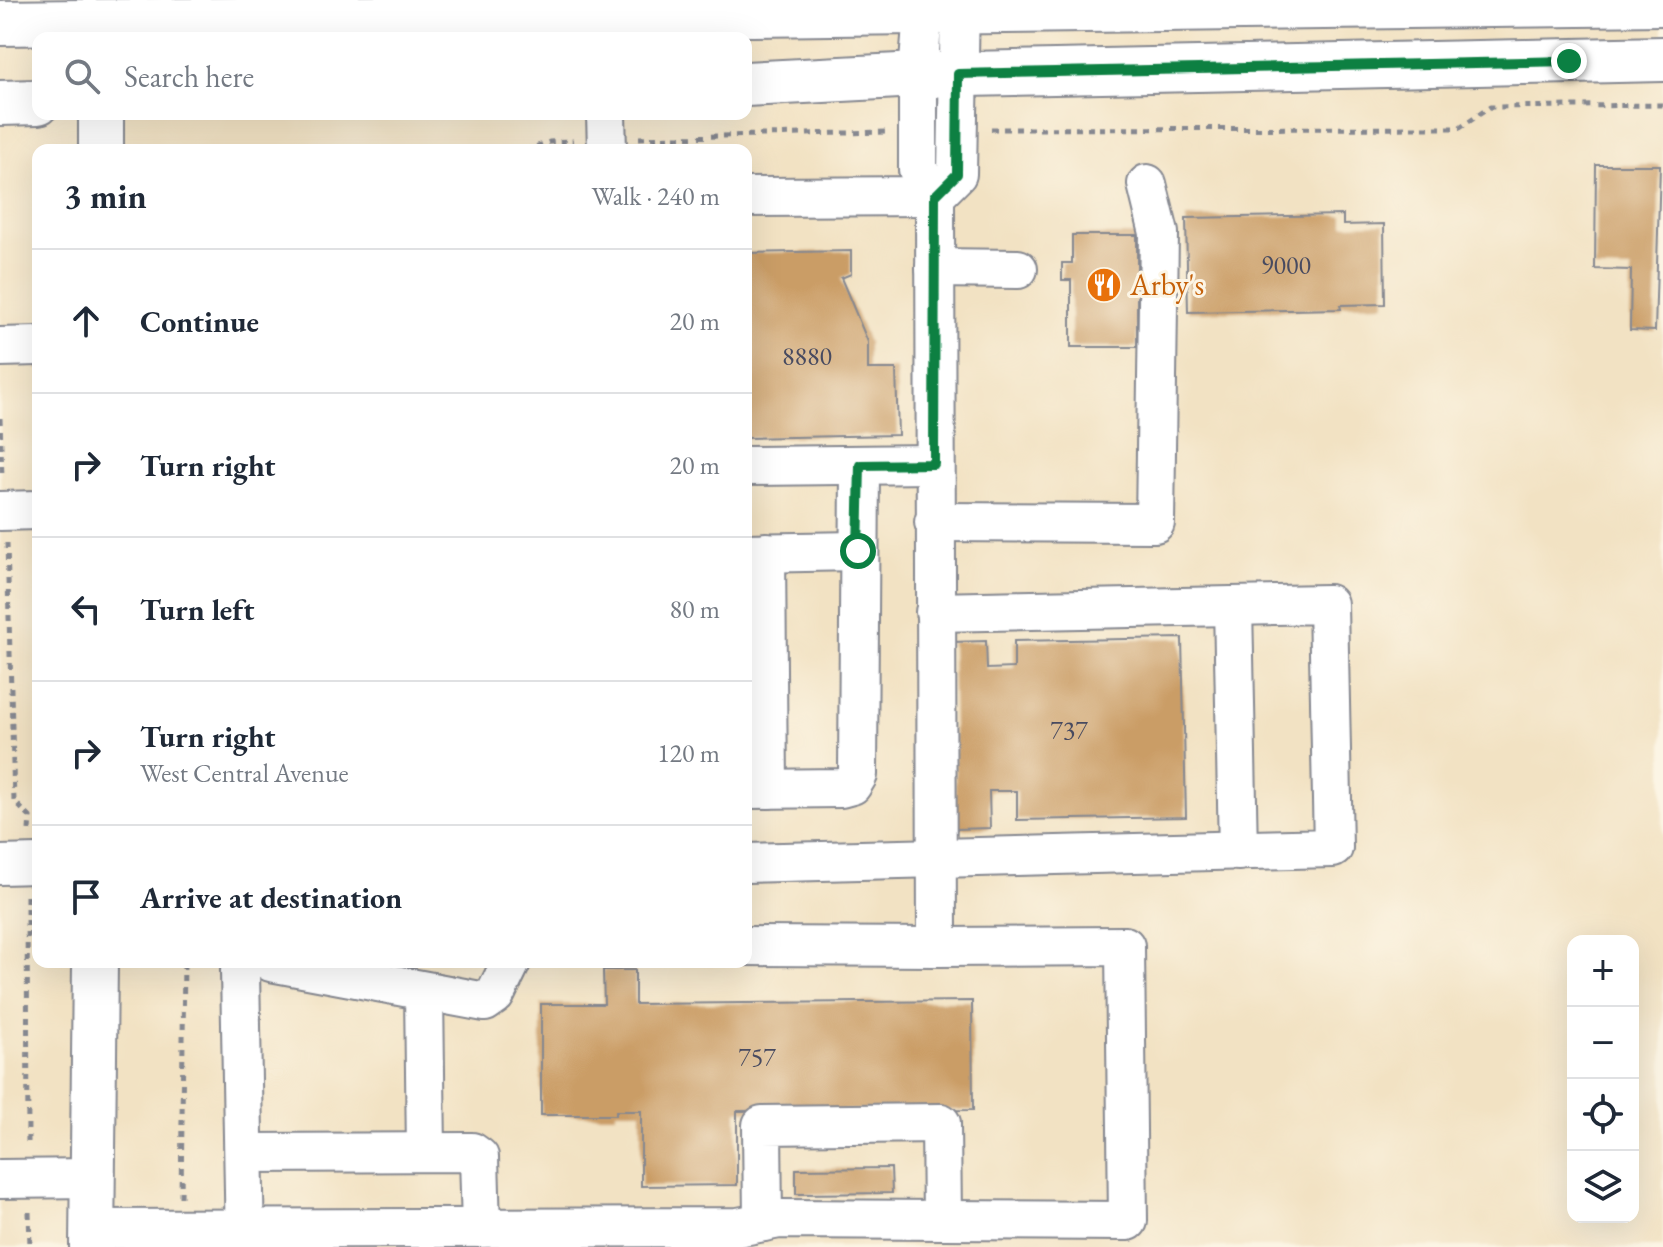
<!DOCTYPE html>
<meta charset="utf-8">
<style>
body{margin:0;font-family:"EB Garamond",serif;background:#f6f6f7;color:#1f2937}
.controls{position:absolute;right:24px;bottom:24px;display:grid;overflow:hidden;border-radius:16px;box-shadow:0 8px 32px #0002}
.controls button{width:72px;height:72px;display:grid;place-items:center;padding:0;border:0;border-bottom:2px solid #e0e1e3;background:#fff;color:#1f2937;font:40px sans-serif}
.stop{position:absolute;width:24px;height:24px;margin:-18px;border:6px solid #0b8043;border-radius:50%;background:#fff}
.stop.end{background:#0b8043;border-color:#fff;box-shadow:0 2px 8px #0008}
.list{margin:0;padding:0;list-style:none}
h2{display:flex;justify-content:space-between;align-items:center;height:104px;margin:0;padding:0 32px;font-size:34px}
h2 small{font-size:26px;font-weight:400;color:#747a83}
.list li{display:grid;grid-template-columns:52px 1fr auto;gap:24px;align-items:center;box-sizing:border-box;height:144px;padding:0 32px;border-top:2px solid #e0e1e3}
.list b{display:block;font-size:30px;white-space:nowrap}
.list p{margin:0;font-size:26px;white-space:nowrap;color:#747a83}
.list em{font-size:26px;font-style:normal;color:#747a83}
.icon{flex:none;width:44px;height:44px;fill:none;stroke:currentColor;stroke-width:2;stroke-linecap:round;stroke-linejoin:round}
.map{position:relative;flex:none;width:1663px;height:1247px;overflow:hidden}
.search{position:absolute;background:#fff;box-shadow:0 8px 32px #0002;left:32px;top:32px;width:720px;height:88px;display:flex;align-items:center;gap:20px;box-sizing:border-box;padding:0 28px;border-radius:16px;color:#747a83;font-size:30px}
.panel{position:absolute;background:#fff;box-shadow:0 8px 32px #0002;left:32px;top:144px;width:720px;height:824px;border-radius:16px}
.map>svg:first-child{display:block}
</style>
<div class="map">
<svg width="1663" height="1247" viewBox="0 0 1663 1247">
<rect width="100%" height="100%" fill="#fcf5e5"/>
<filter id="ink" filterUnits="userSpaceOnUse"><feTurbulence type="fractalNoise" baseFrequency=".0125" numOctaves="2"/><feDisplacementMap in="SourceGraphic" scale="16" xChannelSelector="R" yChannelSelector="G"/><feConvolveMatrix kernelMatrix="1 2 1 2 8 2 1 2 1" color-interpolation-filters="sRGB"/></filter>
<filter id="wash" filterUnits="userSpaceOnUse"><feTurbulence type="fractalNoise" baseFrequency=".006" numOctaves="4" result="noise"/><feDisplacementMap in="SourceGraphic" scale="32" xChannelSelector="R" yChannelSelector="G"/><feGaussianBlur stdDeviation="1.8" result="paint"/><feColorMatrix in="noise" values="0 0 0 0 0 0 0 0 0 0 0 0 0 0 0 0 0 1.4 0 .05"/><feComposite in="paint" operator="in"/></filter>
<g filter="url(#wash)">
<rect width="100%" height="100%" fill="#f2e2c3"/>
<g id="blocks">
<g fill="#ca9d66">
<polygon points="1596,165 1660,165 1655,331 1630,330 1631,270 1595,269"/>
<polygon points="1343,215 1343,225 1384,224 1385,304 1340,305 1341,309 1188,312 1186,218"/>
<polygon points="1072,235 1137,235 1137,281 1146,281 1146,297 1137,297 1137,347 1071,347 1071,280 1062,280 1062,263 1072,263"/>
<polygon points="851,251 851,274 841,278 868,342 868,369 896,369 898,435 746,438 746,253"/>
<polygon points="1182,638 1186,817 1017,820 1017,791 989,791 990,828 956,829 952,642 986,641 987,669 1014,668 1014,641"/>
<polygon points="603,970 635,970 635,1004 972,1001 973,1110 737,1111 737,1185 641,1186 641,1111 616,1111 616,1115 541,1115 541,1004 604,1004"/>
<polygon points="891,1168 892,1193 796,1194 796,1169"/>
</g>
</g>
</g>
<g filter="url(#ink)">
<use href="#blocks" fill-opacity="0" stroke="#868890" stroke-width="2"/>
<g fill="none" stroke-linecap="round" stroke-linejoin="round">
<g stroke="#868890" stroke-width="42">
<g id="minor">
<polyline points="606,114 607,150"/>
<polyline points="746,197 935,196 957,174 960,0"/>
<polyline points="935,268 1018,269"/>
<polyline points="0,347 38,346"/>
<polyline points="746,466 934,464"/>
<polyline points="0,511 38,510"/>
<polyline points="934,522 1155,523 1159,233 1147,184"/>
<polyline points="766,552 768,789"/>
<polyline points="746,553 858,551"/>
<polyline points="1233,606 1238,851"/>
<polyline points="746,789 841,788 852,785 858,775 860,465"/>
<polyline points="746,863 1333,848 1328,604 935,612"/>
<polyline points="0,865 38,864"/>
<polyline points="746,946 937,947"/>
<polyline points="245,962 240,970 245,1247"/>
<polyline points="271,962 485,1002 495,995 511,962"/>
<polyline points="424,992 426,1152"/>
<polyline points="244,1153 472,1152 479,1157 481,1228"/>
<polyline points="0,1179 94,1178"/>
<polyline points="763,1222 762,1125 941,1123 942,1220"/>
<polyline points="93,1229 738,1227 779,1219 1128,1221 1125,946 937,947 935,196 918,170 918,75 924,0"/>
</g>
</g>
<g stroke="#868890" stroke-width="48">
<g id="major">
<path d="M0,23C554,12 1109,14 1663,3"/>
<polyline points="746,84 918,75 1663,59"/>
<polyline points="0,103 38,102"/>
<polyline points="101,150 101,114"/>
<polyline points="92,1247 95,962"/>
</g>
</g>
<g stroke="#868890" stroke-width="5" stroke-dasharray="6 6" stroke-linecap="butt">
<polyline points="991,129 1460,128 1490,107 1663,105"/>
<polyline points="639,138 885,132"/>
<polyline points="525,150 550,142 573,141"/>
<polyline points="0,418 2,477"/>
<polyline points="7,543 14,801 30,817 29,830"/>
<polyline points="27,896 28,1146"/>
<polyline points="181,1197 184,962"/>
<polyline points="29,1212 30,1247"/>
</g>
<use href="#minor" stroke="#fff" stroke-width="38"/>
<use href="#major" stroke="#fff" stroke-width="44"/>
</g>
</g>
<g fill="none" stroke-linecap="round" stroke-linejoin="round" filter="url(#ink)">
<polyline stroke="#0b8043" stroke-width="10" points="858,551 860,465 934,464 935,196 957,174 958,74 1569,61"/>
</g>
<defs>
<g id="restaurant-disc" transform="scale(1.8)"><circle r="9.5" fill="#e8710a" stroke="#fcf5e5"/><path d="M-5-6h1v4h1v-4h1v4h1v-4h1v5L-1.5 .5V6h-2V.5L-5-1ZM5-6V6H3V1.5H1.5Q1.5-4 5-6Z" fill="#fff"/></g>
</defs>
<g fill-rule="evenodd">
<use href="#restaurant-disc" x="1104" y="285"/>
</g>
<g text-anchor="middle" stroke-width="6" stroke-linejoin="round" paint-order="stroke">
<g font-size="26" fill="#474a60">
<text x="1286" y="274">9000</text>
<text x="807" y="365">8880</text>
<text x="1069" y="739">737</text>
<text x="757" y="1066">757</text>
</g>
<g font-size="30" fill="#c56008" stroke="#fcf5e5" text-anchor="start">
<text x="1130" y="295">Arby's</text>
</g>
</g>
</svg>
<div class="controls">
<button>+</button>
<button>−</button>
<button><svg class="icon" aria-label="locate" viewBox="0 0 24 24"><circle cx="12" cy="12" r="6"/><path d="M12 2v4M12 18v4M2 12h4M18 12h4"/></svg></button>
<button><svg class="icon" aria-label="layers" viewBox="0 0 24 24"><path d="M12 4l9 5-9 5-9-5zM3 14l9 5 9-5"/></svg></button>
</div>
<div class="stop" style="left:858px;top:551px"></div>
<div class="stop end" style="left:1569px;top:61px"></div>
<div class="search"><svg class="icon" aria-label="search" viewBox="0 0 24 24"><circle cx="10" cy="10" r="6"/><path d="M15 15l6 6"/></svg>Search here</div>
<section class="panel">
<h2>3 min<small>Walk · 240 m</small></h2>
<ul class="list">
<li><svg class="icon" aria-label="ahead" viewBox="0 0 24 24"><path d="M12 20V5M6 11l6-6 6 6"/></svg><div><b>Continue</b></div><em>20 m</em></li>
<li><svg class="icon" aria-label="right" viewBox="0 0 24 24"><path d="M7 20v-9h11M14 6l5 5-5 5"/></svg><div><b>Turn right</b></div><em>20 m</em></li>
<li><svg class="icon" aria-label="left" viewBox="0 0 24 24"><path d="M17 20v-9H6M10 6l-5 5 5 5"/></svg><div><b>Turn left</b></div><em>80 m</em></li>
<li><svg class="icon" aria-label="right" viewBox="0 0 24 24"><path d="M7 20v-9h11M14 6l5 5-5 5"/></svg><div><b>Turn right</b><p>West Central Avenue</p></div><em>120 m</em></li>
<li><svg class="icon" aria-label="arrive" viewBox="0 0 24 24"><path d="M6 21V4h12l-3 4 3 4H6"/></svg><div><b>Arrive at destination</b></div></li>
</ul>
</section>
</div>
